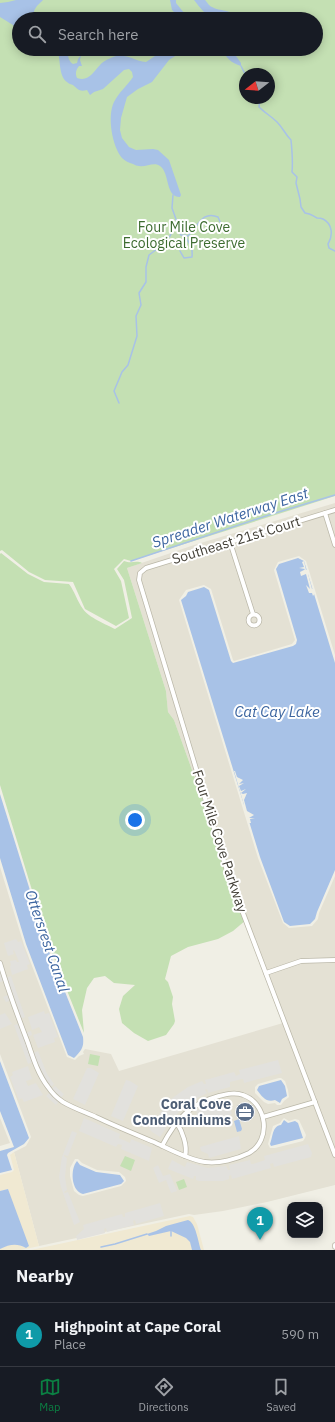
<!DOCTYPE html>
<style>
body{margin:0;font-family:"IBM Plex Sans",sans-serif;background:#20242c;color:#f1f3f6}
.controls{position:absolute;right:12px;bottom:12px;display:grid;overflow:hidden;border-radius:8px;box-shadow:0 2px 10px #0003}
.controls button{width:36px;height:36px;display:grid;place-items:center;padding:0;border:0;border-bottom:1px solid #363941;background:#171b24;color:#f1f3f6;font:20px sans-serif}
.compass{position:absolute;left:239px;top:68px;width:36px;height:36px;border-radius:50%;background:#171b24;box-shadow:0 2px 10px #0003;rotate:253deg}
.you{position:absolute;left:135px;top:820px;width:14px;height:14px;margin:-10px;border:3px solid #fff;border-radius:50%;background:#1a73e8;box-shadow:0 0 0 6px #1a73e833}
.badge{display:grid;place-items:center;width:26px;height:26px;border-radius:50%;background:#0b8043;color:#fff;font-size:13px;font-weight:700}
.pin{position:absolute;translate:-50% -33px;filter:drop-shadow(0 1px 2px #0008)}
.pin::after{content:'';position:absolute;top:21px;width:14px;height:12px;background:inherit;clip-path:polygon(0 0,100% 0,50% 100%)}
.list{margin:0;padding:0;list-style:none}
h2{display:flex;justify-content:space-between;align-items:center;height:52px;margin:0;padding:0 16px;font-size:17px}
h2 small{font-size:13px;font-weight:400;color:#9ea1a6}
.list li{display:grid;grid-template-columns:26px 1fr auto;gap:12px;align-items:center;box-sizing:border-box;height:64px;padding:0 16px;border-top:1px solid #363941}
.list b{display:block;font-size:15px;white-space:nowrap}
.list p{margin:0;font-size:13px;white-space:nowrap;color:#9ea1a6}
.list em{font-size:13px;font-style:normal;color:#9ea1a6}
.icon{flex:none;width:22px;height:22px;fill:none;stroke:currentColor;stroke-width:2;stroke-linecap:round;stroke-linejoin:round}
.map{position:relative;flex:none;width:335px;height:1250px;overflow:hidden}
.search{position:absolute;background:#171b24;box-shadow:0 2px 10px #0003;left:12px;right:12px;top:12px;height:44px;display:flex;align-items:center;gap:10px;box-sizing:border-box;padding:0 14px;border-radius:22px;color:#9ea1a6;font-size:15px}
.sheet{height:116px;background:#171b24}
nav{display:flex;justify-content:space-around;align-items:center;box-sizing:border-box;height:56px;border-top:1px solid #363941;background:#171b24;font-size:11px;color:#9ea1a6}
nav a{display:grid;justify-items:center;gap:2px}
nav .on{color:#0b8043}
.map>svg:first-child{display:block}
</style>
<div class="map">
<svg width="335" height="1250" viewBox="0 0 335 1250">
<rect width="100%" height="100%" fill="#f0efe5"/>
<g fill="#e4e1d4" fill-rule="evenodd">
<path d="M335,503V655L306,561L299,556L278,562L274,570L295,640L292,644L234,661L233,660L211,589L204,585L186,590L179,600L258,858L283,923L289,928L312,926L318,919L319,913L335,876V1185L267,1202L223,1211L194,1215L189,1214L39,1246L14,1152L26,1146L31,1137L0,1054V867L24,945L67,1057L75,1060L79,1056L84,1054L83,1052L85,1049L111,1054L119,1071L283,1023L174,720L168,712L166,691L127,568L194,545ZM279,1078H281L285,1081L288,1090L289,1097L284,1101L281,1105H277L275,1103L268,1104L264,1102L255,1093V1087L258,1084ZM284,1118L289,1121L295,1119L299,1120L306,1135L305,1138L303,1141L275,1148H270L268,1144L273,1126L280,1123L282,1120ZM75,1159H78L82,1163L97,1170L119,1172L125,1177L126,1181L121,1186L83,1196L79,1195L74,1191L70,1176V1168Z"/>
<polygon points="0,1118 10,1143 0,1146"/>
</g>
<g fill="#f0e9d2">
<polygon points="14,1152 39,1246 21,1250 0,1250 0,1249 5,1246 13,1244 20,1245 26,1248 8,1189 0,1191 0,1175 12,1172 14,1170 10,1155"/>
<polygon points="190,1216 193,1217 197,1224 204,1250 31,1250"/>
</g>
<g fill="#c4e0b3" fill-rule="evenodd">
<path d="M0,0H335V496L131,561L124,559L114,569L121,581L129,618L116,626L85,609L73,582L45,580L29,572L2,550L0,551ZM19,19H316V49H19ZM245,74H269V98H245Z"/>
<path d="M1,553L28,574L44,582L69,584C75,592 77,601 83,609C88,617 107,625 115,629L132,618L124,580L117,569L124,561C132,564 136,560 142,563L127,568L166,691L168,712L174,720L246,920L233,931L218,939L188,947L171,956L165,979L168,982L173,997L172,1004L175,1021L174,1024L166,1035L148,1041L134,1033L122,1023L119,1009L123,996L135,985L114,983L105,976L94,978L87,988L82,1010L84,1033L44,933L35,900L0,785V554Z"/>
<polygon points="90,1054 100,1056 98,1066 88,1064"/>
<polygon points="125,1156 135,1160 131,1171 120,1166"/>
<polygon points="184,1179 187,1187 179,1190 176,1182"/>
</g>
<g fill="#e2e1dd">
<polygon points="16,939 18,942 21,941 30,964 27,965 28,969 12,975 10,967 11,965 10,961 16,960 17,962 19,962 14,950 13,951 14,954 8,956 4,943"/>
<polygon points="0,967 3,979 11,976 25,1017 20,1019 13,1000 6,1002 3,997 10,994 6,980 0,982"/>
<polygon points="44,1011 45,1014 49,1013 58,1037 54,1038 55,1042 38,1048 33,1035 42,1032 39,1027 32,1030 28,1017"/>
<polygon points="5,1013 12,1024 0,1029 0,1015"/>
<polygon points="19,1024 23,1034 31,1031 32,1035 24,1038 31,1054 38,1051 47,1074 54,1084 51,1087 53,1088 55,1086 64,1094 56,1105 46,1096 52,1090 47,1084 35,1061 28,1064 14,1025"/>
<polygon points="278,1060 282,1073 244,1083 243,1079 242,1079 230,1082 230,1087 208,1093 207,1089 205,1090 207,1093 189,1102 174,1117 170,1115 163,1125 166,1128 160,1137 152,1132 149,1129 168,1102 171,1105 174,1102 171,1099 188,1087 202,1081 204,1084 206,1084 205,1080 234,1072 236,1076 240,1074 239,1070"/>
<polygon points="28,1066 32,1079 26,1081 28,1086 36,1083 43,1095 24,1102 22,1098 19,1100 10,1077 13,1075 12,1072"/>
<polygon points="87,1068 91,1068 99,1073 85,1105 73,1099"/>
<polygon points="126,1080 130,1081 138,1086 123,1121 111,1116"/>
<polygon points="227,1101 232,1114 193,1125 192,1119 197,1114 196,1110"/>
<polygon points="84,1118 120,1134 119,1138 130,1143 131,1139 152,1148 149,1161 121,1149 122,1145 118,1144 116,1147 79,1131"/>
<polygon points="72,1131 77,1133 68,1156 64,1155 64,1156 67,1158 65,1177 67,1190 64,1192 65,1193 68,1192 80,1222 74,1225 61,1187 59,1177 62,1157"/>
<polygon points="239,1136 241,1149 209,1158 208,1154 201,1151 200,1147"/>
<polygon points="308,1144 312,1153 311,1157 274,1167 273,1163 270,1164 271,1168 232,1179 231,1175 229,1176 229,1179 223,1181 199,1181 196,1180 196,1176 194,1176 193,1179 168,1169 172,1160 185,1167 187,1162 208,1168 226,1166 228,1170 230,1170 229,1165 250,1160 251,1164 253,1164 265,1160 264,1156"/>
<polygon points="158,1165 163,1176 170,1174 177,1191 171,1193 166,1180 159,1183 153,1168"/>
<polygon points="160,1203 164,1216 136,1224 135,1220 133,1221 134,1225 107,1232 106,1228 104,1229 105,1233 77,1240 76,1236 84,1229 83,1225 122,1214 123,1217 125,1217 125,1213"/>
</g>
<g fill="#a8c2e7">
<path d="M16,0H43C38,5 30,11 36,19H19V34L13,25L0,17V3L8,2Z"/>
<polygon points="170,0 176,0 176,3 189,19 181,19 172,10"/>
<path d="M194,0H205C207,2 209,6 212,7C220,12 231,8 238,19C212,19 210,21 194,0Z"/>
<path d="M57,49H67C68,55 68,61 73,64L77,63L78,59L81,55L80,60L82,66H79C76,70 75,73 77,78C89,82 93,72 100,65C103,61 110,58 116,56C128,54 135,61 146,62L155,56L176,49H186L169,60L152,82L138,89L127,97L121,118L120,130L122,138L129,147L136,150L153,149L158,150L169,160L181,195L180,197C165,197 170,173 160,166C154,161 145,168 139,166C137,166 135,165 133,164C129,163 125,161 122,158C112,146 107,116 114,102C119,92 127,86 133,77L132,72L129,69L124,70L103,89L94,92L90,95L87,90C79,92 78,89 73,85C71,84 69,84 67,82C58,76 61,58 57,49Z"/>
<path d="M222,49H231L241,63V66C231,63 226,58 222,49Z"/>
<polygon points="298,558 304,561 335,663 335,870 317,912 315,919 310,924 290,926 284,922 260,857 181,600 186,596 188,592 204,587 209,590 231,661 233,663 293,646 296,644 297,640 276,569 279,564"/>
<path d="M0,794L33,900L42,934L83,1037C84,1047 82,1050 74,1058L68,1055L26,944L0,858Z"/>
<polygon points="0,1061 29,1138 24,1144 8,1153 7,1155 12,1170 0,1173 0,1151 14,1147 0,1111"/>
<path d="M281,1080L285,1086L287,1096L282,1099L280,1103L275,1100C267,1103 262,1097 257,1090L259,1086Z"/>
<polygon points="239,1119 242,1129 241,1131 237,1132 234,1121"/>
<path d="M284,1120L288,1123L295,1121L298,1123L303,1138L271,1146L270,1144C273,1137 272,1126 281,1125Z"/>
<path d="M77,1161L80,1165L96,1172L120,1175L124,1181L121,1184L83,1194C71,1191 70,1169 77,1161Z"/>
<path d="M8,1189L29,1246L26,1248C17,1243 10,1244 0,1249V1191Z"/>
<path d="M188,1220C196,1223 198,1242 201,1250H192L190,1242L186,1238L171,1231L149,1236L147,1234L156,1231L166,1226Z"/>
</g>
<g fill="#f0efe5">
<polygon points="304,561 306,570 308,569 309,574 308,574 312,589 314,588 315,593 313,596 312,593 309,593 306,585 310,589 306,574 301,576 300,572 304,570 305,569 299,568 304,567 302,562"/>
<polygon points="234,771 235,771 237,777 243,780 239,784 244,783 239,786 241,791 246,789 241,793 243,794 247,793 244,800 247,811 254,815 249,818 255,818 250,819 251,823 248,823 245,813 243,806 244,805"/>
</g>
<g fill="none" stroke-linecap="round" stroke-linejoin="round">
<g stroke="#a8c2e7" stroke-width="1.5">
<polyline points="241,66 245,74"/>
<path d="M260,98L259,107C265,113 271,116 277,122C283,128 285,134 291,140C292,150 293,162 292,172L297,177L296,183L300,199L301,207L305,213C312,214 311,215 317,218C319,218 321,218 323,219C333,224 333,236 328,244L329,248L335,251"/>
<path d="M175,227L181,235L188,236C198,227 202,210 218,217L221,224V230"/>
<path d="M180,251L184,258L192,257C193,245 189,245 185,235"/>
<polyline points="119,403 114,391 122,372 128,365 137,336 136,316 141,305 139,293 146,282 146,267 149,255 161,246 170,236 177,222 172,208 173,195"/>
<polyline points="131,561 272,514 335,495"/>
<polyline points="171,1231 171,1236"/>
<polyline points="101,1247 115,1244 147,1234"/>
</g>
<g stroke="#bbb8a9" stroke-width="5.5">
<g id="street">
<polyline points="335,510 146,568 140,573 139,580 227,871 335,1155"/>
<polyline points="325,513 335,545"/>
<polyline points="230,542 253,614"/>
<circle cx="254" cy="620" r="5.5"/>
<path d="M0,963C8,990 18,1017 28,1043C33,1058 38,1074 48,1087C52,1093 57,1098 63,1102C73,1108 85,1112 96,1117C115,1126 135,1134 154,1142C169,1149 189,1160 205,1162C219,1164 237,1159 249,1153C272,1140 267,1103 243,1095C235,1092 227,1094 219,1096C190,1104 176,1119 162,1146"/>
<polyline points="266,973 301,961 335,960"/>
<polyline points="263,1117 315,1102"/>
<path d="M177,1123C182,1131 188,1146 185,1156"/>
<polyline points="335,1245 335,1247"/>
</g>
</g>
<use href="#street" stroke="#fff" stroke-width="4"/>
</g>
<defs>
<g id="office-disc" transform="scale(1)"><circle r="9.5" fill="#5c6f8a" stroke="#fff"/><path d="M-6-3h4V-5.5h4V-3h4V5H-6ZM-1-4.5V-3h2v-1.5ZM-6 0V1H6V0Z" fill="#fff"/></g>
</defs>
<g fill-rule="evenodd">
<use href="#office-disc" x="245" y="1112"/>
</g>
<g text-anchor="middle" stroke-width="4" stroke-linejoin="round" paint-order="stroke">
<g font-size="14" fill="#3d6c30" stroke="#fff">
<text x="184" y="232">Four Mile Cove<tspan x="184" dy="16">Ecological Preserve</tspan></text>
</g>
<g font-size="14" fill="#423f36" stroke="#fff">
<text transform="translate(236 540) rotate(-17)" y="5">Southeast 21st Court</text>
<text transform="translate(220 841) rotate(72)" y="5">Four Mile Cove Parkway</text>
</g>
<g font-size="14" font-weight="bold" fill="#4e5e75" stroke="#fff" text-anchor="end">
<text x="231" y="1109">Coral Cove<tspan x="231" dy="16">Condominiums</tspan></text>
</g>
<g font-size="15" font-style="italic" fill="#3c65a0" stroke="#fff">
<text transform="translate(230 518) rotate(-18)" y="5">Spreader Waterway East</text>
<text x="277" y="717">Cat Cay Lake</text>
<text transform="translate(47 941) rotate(71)" y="5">Ottersrest Canal</text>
</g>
</g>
</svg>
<div class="controls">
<button><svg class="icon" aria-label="layers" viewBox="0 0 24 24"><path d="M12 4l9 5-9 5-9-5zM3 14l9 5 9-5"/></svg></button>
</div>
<svg class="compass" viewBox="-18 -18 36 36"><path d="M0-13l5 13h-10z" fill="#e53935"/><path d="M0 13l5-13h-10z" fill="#9ea1a6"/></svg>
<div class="you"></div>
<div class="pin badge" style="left:260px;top:1240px;background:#0f9aa8">1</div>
<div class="search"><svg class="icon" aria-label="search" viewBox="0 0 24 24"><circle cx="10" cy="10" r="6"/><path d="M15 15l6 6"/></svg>Search here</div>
</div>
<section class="sheet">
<h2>Nearby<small></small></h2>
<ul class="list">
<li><span class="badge" style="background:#0f9aa8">1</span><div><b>Highpoint at Cape Coral</b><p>Place</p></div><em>590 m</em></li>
</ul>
</section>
<nav>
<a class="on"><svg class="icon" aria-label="map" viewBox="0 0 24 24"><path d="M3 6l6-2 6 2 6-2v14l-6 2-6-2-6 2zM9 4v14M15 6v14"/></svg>Map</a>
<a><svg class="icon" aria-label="directions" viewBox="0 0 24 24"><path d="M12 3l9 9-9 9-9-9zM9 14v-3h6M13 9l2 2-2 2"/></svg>Directions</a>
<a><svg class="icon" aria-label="saved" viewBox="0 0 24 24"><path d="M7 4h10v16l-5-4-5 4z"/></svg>Saved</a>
</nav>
